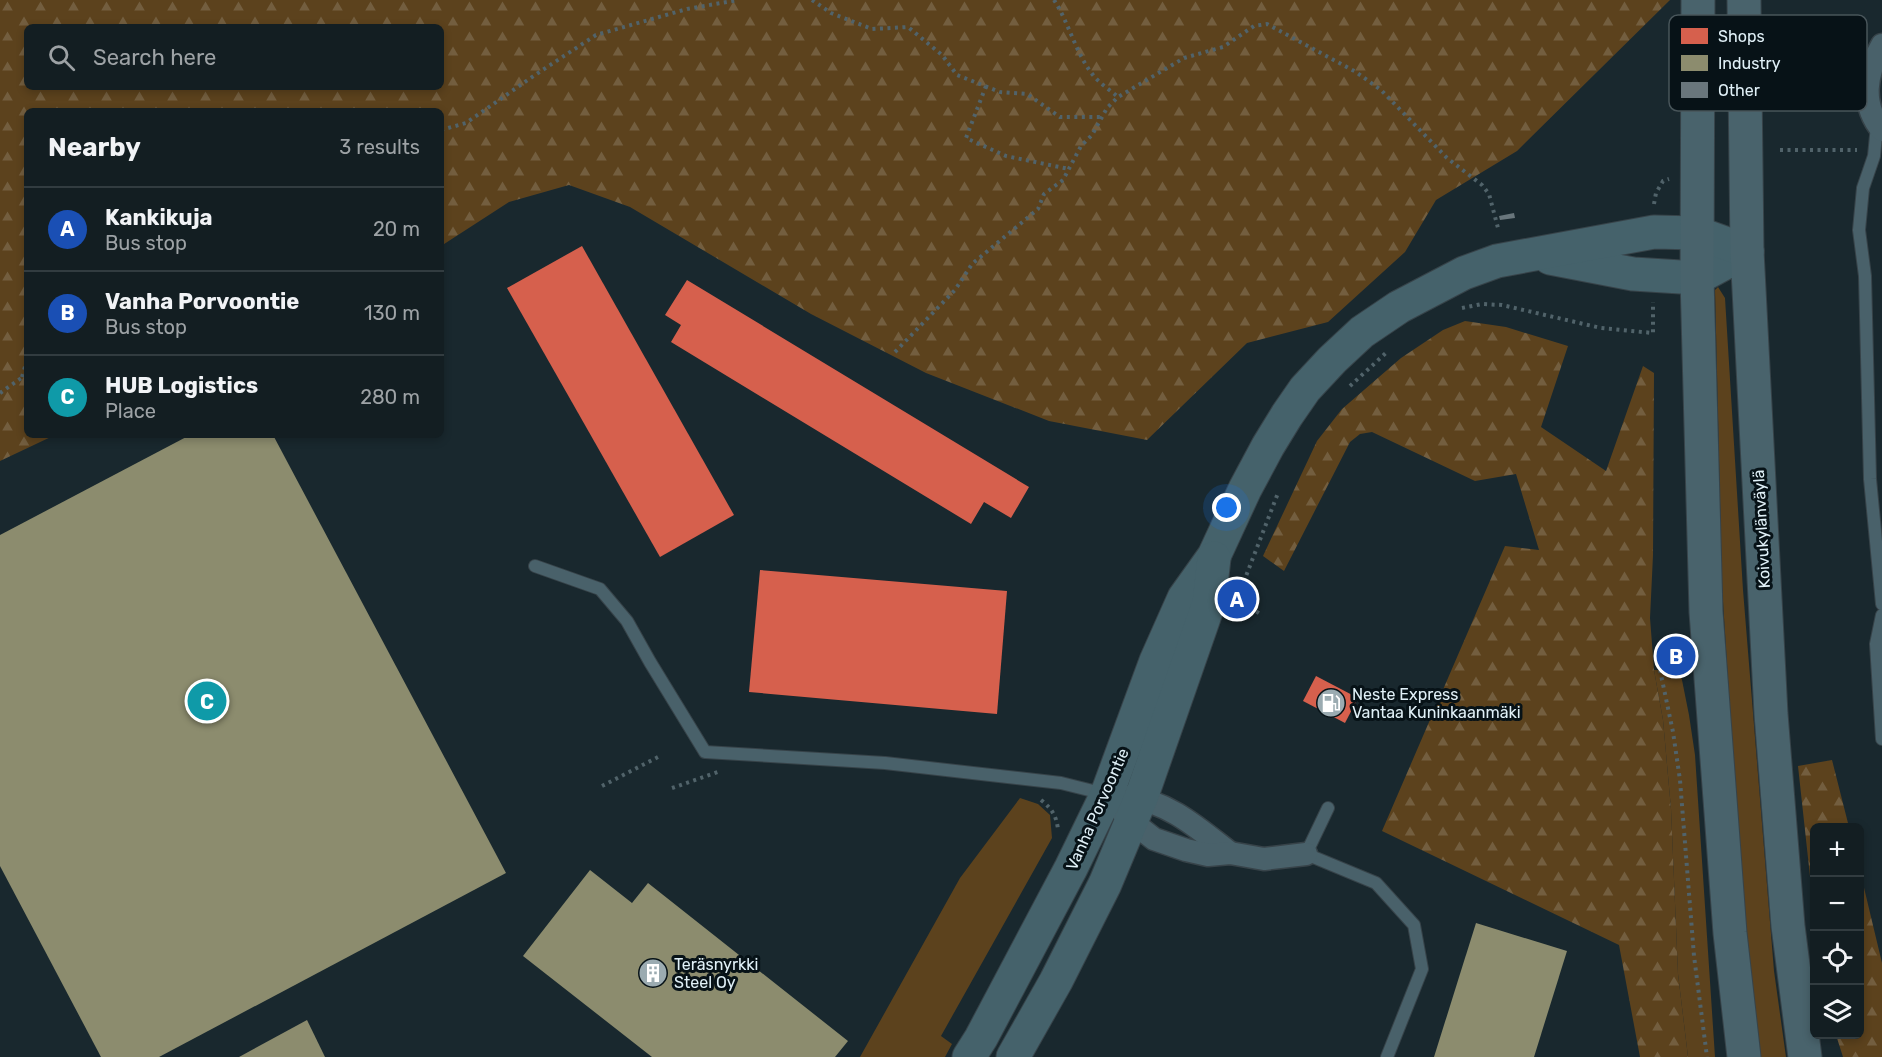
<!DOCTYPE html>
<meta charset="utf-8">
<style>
body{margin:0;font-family:Rubik,sans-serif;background:#1c272a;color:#f1f3f6}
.controls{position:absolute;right:18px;bottom:18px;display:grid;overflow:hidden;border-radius:9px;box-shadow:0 3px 9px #0003}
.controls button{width:54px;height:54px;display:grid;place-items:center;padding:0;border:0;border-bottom:2px solid #323c40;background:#131e22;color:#f1f3f6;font:30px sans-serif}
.you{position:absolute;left:1227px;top:508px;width:21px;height:21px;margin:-15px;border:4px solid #fff;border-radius:50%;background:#1a73e8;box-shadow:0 0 0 9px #1a73e833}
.badge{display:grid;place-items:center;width:39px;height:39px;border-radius:50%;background:#9babb1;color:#fff;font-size:20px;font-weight:700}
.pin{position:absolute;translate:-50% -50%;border:3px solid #fff;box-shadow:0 2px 6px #0006}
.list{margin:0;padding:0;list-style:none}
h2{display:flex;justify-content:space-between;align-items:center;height:78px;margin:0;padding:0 24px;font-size:26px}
h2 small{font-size:20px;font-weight:400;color:#9da2a5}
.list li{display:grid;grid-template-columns:39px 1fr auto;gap:18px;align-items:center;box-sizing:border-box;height:84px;padding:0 24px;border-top:2px solid #323c40}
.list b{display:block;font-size:22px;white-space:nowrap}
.list p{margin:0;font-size:20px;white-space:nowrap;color:#9da2a5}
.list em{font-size:20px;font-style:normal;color:#9da2a5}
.icon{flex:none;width:33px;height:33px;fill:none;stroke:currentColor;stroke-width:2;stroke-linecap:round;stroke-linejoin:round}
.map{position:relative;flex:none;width:1882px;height:1057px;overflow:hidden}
.search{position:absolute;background:#131e22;box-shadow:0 3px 9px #0003;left:24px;top:24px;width:420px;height:66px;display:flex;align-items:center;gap:15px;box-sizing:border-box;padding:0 21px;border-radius:9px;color:#9da2a5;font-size:22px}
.panel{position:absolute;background:#131e22;box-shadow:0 3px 9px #0003;left:24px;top:108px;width:420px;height:330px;border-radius:9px}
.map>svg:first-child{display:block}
</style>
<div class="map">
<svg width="1882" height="1057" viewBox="0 0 1882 1057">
<defs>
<pattern id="forest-firs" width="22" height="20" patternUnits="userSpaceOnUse" patternTransform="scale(1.5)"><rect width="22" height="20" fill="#5c421d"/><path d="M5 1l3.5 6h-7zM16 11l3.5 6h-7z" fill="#735e3f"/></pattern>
</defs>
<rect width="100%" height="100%" fill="#19282e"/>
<g fill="#5c421d">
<polygon points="1718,287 1725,298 1743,590 1774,971 1786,1057 1757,1057 1743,915 1722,586 1715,290"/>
<polygon points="1654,670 1680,670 1689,715 1695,755 1715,1057 1688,1057 1678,974 1671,809 1663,720"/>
<polygon points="1020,798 1038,804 1050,815 1052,838 941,1036 952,1044 945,1057 860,1057 960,878"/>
</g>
<g fill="url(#forest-firs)" fill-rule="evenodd">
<path d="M0,0H1670L1517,151L1436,200L1405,252L1328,322L1247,343L1147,440L1049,421L926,373L811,314L630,207L569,185L509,202L441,246V111H27V435H55L0,461ZM27,27H441V87H27Z"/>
<polygon points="1465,321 1506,327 1568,346 1541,427 1606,471 1643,366 1654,373 1653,555 1650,618 1654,670 1663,720 1671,809 1678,974 1688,1057 1640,1057 1619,945 1382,831 1505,546 1539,550 1516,474 1475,481 1372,432 1360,434 1350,442 1284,571 1263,556 1317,441 1342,409 1401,358 1443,330"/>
<polygon points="1832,760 1849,827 1814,828 1814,913 1798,766"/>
<polygon points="1860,871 1882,963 1882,1057 1843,1057 1836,1035 1860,1034"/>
</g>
<g fill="#d6604d">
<polygon points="582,246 734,515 660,557 507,288"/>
<polygon points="687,280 1029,487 1011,518 984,502 971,524 671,342 681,325 665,315"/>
<polygon points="760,570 1007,591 997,714 749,692"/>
<polygon points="1316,676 1358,698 1345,723 1303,701"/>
</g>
<g fill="#8c8c6e">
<polygon points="190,435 273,435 506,873 159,1057 101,1057 0,866 0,535"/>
<polygon points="590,870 632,903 648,883 848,1041 835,1057 652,1057 523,956"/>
<polygon points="1476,923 1567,951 1534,1057 1434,1057"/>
<polygon points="307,1020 325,1057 239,1057"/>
</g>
<g fill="#69767c">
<polygon points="1514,213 1515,218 1500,220 1499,216"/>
<polygon points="1669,649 1673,649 1674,663 1669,663"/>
</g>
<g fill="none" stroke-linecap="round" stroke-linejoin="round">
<g stroke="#374349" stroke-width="14">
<g id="service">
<polyline points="1877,125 1874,156 1863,188 1859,230 1865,276 1870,479 1882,604"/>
<polyline points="535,566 600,589 627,621 650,662 705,752 885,763 1061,783 1105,794"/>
<polyline points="1882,615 1876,644 1882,739"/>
<polyline points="1328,808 1306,854 1376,883 1414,925 1422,969 1387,1057"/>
</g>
</g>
<g stroke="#374349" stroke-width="25">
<g id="minor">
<path d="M1882,45C1866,72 1860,104 1882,130"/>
<path d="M1128,797C1168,801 1199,829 1230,853"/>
<polyline points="1122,811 1131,821 1154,839 1186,850 1208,855 1230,853 1264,859 1306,854"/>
</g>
</g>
<g stroke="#374349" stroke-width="35">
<g id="secondary">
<polyline points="1550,258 1633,274 1697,278 1747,251"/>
<polyline points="969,1057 981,1038 1071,868 1107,794 1156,661 1184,598 1214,556 1245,489 1268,446 1287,415 1305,389 1332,360 1362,332 1399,307 1464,273 1497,261 1654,232 1697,233 1747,251"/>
<polyline points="1013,1057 1056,981 1105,884 1141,798 1209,603 1214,558"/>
</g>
</g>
<g stroke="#374349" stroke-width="35">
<g id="primary">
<polyline points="1698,0 1697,278 1706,612 1730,933 1744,1057"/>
<polyline points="1744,0 1747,251 1771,714 1788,926 1805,1057"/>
</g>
</g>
<g stroke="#51636a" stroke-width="4" stroke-dasharray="3 4.5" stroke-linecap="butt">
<polyline points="812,0 831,13 872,29 908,27 942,55 957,75 1000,92 1027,94 1060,117 1102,117"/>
<path d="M1054,0C1069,23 1076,54 1093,75C1099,83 1110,90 1118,97"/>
<polyline points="986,86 966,138 1006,156 1069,169"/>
<polyline points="441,130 466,123 535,75 596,35 687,9 738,0"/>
<polyline points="1780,150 1857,150"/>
<polyline points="1654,204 1656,193 1663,181 1669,179"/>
<polyline points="1462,308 1482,304 1502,305 1601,328 1653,333 1653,302"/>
<polyline points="895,352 955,290 972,264 1038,209 1044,194 1063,180 1081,146 1092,135 1107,108 1118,97 1184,58 1223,47 1254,26 1267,24 1356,72 1381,90 1447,158 1482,185 1489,194 1498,228"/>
<polyline points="22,377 27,360"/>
<polyline points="1350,386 1387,352"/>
<polyline points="0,393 27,374"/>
<polyline points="1241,589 1278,493"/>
<polyline points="1237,600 1262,615"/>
<polyline points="1660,670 1673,732 1680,780 1694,956 1707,1057"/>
<polyline points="602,786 658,757"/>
<polyline points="672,788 718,772"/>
<path d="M1041,800C1052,809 1056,815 1058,829"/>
</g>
<use href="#service" stroke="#49616a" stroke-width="12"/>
<use href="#minor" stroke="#49616a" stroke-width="22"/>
<use href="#secondary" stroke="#45626b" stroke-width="33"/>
<use href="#primary" stroke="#49636c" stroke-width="33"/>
</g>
<defs>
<g id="fuel-disc" transform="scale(1.5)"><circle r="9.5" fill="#9babb1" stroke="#071217"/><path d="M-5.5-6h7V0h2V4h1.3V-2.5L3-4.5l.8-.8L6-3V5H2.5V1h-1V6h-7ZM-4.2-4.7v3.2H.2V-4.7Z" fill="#fff"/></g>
<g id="building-disc" transform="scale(1.5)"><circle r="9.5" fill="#9babb1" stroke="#071217"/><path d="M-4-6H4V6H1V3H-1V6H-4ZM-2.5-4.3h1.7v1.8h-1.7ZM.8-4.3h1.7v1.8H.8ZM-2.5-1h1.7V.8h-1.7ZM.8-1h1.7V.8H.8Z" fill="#fff"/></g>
</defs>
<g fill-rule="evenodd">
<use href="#fuel-disc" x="1331" y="703"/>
<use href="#building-disc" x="653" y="973"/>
</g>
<g text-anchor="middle" stroke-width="6" stroke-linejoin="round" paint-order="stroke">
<g font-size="16" fill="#e1f1f8" stroke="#071217">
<text transform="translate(1761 529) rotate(-93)" y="6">Koivukylänväylä</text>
<text transform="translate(1097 809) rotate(-66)" y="6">Vanha Porvoontie</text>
</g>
<g font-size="16" fill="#e1f1f8" stroke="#071217" text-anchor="start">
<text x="1352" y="700">Neste Express<tspan x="1352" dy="18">Vantaa Kuninkaanmäki</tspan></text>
<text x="674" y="970">Teräsnyrkki<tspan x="674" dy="18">Steel Oy</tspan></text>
</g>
</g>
<rect x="1669" y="15" width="198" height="96" rx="9" fill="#071217" stroke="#48555a" stroke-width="1.5"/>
<rect x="1681" y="28" width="27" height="16" fill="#d6604d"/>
<rect x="1681" y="55" width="27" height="16" fill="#8c8c6e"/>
<rect x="1681" y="82" width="27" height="16" fill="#69767c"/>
<g font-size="16" fill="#e1f1f8">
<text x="1718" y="42">Shops</text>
<text x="1718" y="69">Industry</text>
<text x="1718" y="96">Other</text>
</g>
</svg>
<div class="controls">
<button>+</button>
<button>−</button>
<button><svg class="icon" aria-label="locate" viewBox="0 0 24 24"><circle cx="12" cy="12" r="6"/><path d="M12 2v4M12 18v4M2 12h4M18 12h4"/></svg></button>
<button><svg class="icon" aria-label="layers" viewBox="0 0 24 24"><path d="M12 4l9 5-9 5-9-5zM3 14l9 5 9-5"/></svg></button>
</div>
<div class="you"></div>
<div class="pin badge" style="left:1237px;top:599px;background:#1a4fb4">A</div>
<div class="pin badge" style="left:1676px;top:656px;background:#1a4fb4">B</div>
<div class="pin badge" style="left:207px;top:701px;background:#0f9aa8">C</div>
<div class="search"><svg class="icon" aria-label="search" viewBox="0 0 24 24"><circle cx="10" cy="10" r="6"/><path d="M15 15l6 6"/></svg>Search here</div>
<section class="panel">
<h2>Nearby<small>3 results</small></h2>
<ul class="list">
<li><span class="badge" style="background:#1a4fb4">A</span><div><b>Kankikuja</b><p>Bus stop</p></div><em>20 m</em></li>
<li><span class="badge" style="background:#1a4fb4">B</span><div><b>Vanha Porvoontie</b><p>Bus stop</p></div><em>130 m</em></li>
<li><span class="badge" style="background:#0f9aa8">C</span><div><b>HUB Logistics</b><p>Place</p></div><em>280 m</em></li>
</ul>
</section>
</div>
